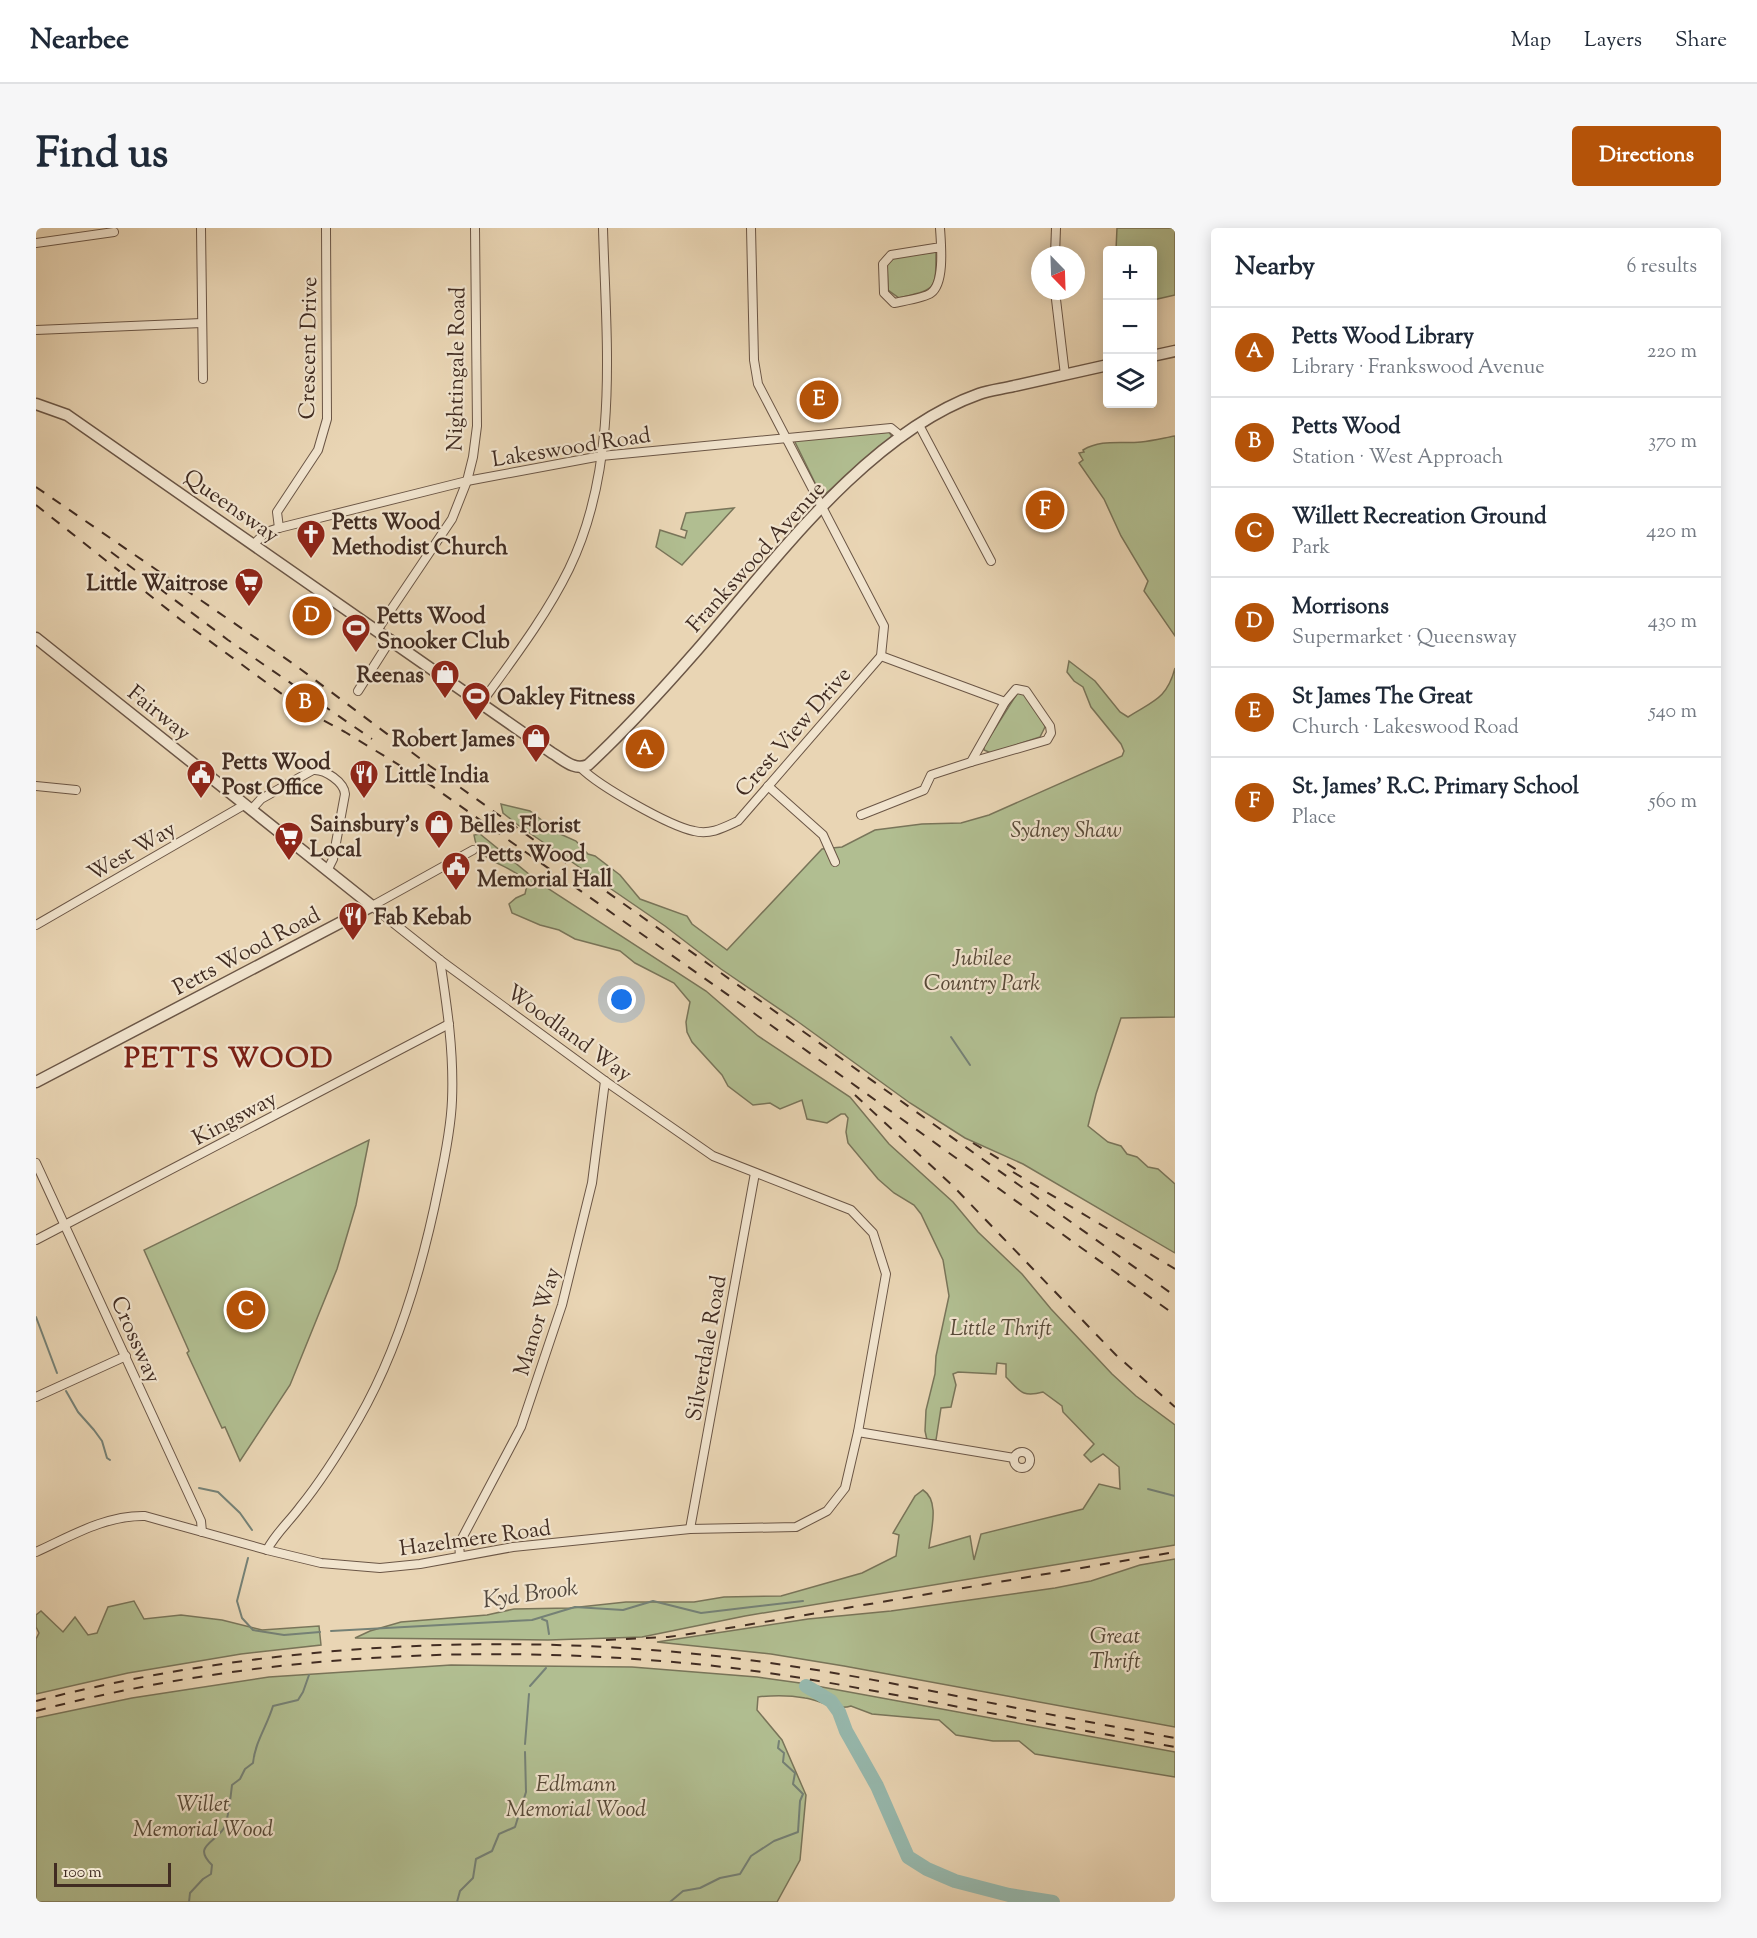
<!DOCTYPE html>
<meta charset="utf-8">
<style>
body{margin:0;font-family:"Sorts Mill Goudy",serif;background:#f6f6f7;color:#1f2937}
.controls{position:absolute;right:18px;top:18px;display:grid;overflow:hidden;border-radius:6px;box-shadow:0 3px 15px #0003}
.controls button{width:54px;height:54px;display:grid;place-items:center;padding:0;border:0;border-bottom:2px solid #e0e1e3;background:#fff;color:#1f2937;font:30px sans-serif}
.compass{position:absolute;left:995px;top:18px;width:54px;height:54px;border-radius:50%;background:#fff;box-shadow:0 3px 15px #0003;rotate:157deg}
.scale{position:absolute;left:18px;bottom:15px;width:117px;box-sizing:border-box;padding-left:6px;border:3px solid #412c22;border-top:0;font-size:16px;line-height:21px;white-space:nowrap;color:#412c22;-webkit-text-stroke:4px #f1e4ce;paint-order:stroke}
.you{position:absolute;left:586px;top:772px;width:21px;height:21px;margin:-15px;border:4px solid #fff;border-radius:50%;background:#1a73e8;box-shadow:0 0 0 9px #1a73e833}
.badge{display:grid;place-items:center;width:39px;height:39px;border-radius:50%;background:#b45309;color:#fff;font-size:20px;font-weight:700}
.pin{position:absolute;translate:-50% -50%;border:3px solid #fff;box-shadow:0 2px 6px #0006}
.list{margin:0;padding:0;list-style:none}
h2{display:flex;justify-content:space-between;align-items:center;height:78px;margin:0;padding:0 24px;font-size:26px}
h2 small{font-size:20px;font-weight:400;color:#747a83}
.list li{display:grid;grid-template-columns:39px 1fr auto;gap:18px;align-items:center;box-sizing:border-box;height:90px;padding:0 24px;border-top:2px solid #e0e1e3}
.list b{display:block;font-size:22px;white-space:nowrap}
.list p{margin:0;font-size:20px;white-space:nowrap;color:#747a83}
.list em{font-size:20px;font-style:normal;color:#747a83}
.icon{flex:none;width:33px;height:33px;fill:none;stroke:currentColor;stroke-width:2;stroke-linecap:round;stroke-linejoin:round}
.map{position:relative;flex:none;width:1139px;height:1674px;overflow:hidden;border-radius:6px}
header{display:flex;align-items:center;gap:36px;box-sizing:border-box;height:84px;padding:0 30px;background:#fff;border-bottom:2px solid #e0e1e3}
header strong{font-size:28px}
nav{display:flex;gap:33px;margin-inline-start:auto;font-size:21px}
.intro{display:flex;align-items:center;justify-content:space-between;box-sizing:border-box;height:144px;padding:0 36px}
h1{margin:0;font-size:42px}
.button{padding:15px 27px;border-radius:6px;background:#b45309;color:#fff;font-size:21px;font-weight:700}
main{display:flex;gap:36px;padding:0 36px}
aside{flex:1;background:#fff;border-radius:6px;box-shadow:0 3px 15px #0003}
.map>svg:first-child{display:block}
</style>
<header>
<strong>Nearbee</strong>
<nav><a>Map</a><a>Layers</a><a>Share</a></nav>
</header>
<div class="intro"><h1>Find us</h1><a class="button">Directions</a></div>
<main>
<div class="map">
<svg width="1139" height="1674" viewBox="0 0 1139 1674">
<rect width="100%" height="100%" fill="#e9d5b4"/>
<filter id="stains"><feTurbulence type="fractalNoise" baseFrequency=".00333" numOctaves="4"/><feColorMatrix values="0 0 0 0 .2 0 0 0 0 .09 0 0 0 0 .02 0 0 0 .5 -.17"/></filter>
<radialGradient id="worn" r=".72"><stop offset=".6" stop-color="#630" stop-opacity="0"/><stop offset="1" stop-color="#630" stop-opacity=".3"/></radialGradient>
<g fill="#b1be91" stroke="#79755a" stroke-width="1.5">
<polygon points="1081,0 1139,0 1139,67 1117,72 1116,22 1080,22"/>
<path d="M900,24C900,63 900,61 863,70L852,62L851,36L859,29Z"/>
<polygon points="853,204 857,210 788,267 783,263 758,212"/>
<path d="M1139,208V408L1108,363L1112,353L1085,308L1068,271L1043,235L1047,232L1043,225L1048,224L1047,222C1066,211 1084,216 1105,214C1116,213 1128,210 1139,208Z"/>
<polygon points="698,280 646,337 620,319 624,302 649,310 651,303 645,301 650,285"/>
<path d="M1033,433L1059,453L1084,484L1092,489C1117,473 1131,471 1139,440V789L1085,790L1060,866L1052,898L1072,914L1085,918L1091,926L1101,929L1112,939L1122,941L1139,956V1025L987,936L929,910L874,875L761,793L685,741L629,698L482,597L467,585L465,576L494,583L522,605L540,613L552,626L559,628L584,647L604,671L651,688L656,696L691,722L786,621L806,619L839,602L886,596L925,595L953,587L1086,528L1088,523L1085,516L1055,479L1047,459L1038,453L1031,444Z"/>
<polygon points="982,464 988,464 1008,495 1009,499 1004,509 955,525 948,522 948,518"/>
<path d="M444,606L505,656L670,763L722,808L814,869L853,916L917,974L942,1004L986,1046L1015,1081L1076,1146L1100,1168L1139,1197V1317L709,1388L606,1409L512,1412L319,1410L334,1403L365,1394L451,1387L478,1381L534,1380L590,1374H658L688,1369L745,1368L826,1345L860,1328L863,1307L857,1305L879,1268L887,1262C904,1273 895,1302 893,1320L934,1308L938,1332L945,1306L1047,1281L1063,1256L1084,1261L1083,1239L1067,1226L1055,1234L1048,1227L1058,1216L1027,1184L1026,1178L1007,1164C986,1170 984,1163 970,1149V1136L961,1135L960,1146L922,1144L917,1146L920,1157L915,1179L905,1180L900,1212H891L889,1203L890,1182L899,1146L900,1128L913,1068L907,1032L885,986L878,977L858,965L842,951L812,915L810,904L812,890L809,886H805L791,895L771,891L766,872L744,881L734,875L717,877L692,858L686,847L656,814L651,804L650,794L654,774L638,755L599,735L584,723L539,711L523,702L504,697L476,685L473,676L480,670L489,666L491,657C479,634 442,639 438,607Z"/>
<polygon points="333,912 320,977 301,1041 254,1157 204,1233 189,1199 186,1200 151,1125 153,1123 108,1022"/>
<polygon points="1139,1331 1139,1499 808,1438 735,1426 621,1414 772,1391 855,1383 1019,1360 1055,1353 1104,1337"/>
<polygon points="98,1373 108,1391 145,1387 186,1392 226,1402 283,1398 285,1417 205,1426 92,1445 0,1466 0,1411 3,1405 0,1399 0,1387 5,1383 27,1404 39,1389 52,1407 61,1405 72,1379"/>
<path d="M415,1437L596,1439L721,1449L764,1455L1139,1524V1549L999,1526L983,1513H957L920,1507L903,1492L836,1486L815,1478C800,1483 784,1472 769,1470C753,1467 738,1467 722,1469L721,1482L746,1512L770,1567L764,1632L741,1674H0V1490L96,1470L233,1449Z"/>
</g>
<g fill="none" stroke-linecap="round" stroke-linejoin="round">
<g stroke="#758176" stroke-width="2">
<polyline points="915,809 934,837"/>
<polyline points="0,1089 21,1145"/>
<polyline points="30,1163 42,1184 58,1202 66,1213 71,1230 74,1232"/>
<polyline points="163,1260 182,1264 204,1285 216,1302"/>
<polyline points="1112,1261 1139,1268"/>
<polyline points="212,1330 201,1373 206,1390 217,1402 248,1407 284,1404"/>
<polyline points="506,1391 511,1393 513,1406"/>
<polyline points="295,1403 496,1392 539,1379 587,1382 617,1373 665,1385 767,1373"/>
<polyline points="494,1458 510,1440"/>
<polyline points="781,1470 781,1464"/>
<polyline points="489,1516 493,1466"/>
<path d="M153,1674L154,1665L167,1651L175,1646L176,1637C156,1618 179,1615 188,1600C192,1593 195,1566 196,1557L204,1551L209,1541L217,1535C219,1514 231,1498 237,1478L262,1472L267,1464L273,1447"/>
<polyline points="421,1674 424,1663 437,1650 440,1631 456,1623 463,1606 479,1599 490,1564 489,1524"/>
<polyline points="634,1674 647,1663 664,1660 684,1650 704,1646 715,1628 738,1613 762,1604 764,1573 767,1566 757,1556 759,1545 747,1534 748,1525 742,1520 743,1513"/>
</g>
<polyline stroke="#97b9ae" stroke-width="14" points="770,1458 795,1473 803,1484 810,1503 841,1558 872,1629 891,1641 919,1653 973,1667 1017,1674"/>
<g stroke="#6b5646" stroke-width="10">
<g id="minor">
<polyline points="165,0 167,151"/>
<path d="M904,0C905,16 909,55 895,65C889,70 867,73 858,75L848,65L847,36L855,27L905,19"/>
<polyline points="0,15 78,4"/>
<polyline points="1019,27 1020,0"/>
<polyline points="1019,63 1029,147"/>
<polyline points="0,102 166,95"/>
<polyline points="883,197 955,333"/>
<polyline points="243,300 241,284 282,222 291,191 290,0"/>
<polyline points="218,316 230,304 243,300 431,253 565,228 855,200 866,209"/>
<polyline points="342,401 416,291 431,253 437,229 441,198 439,0"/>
<polyline points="845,428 969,474 980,461 990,463 1014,498 1015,505 1011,512 935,534"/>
<polyline points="322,463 355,411"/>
<path d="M446,474C477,431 510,388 533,341C584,236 570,113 567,0"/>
<path d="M545,540C563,558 633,598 658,603C674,607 687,600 702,593L845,428L848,398L722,156L718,132L715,0"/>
<polyline points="0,558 40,562"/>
<polyline points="732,558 787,607 799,634"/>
<path d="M215,582L225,571L277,542C289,541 308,554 309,566L297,631L292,641"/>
<polyline points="825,587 888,562 895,547 935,534 969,474"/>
<polyline points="0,697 208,577"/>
<polyline points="0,935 165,1293 166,1304"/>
<polyline points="0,1012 413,796"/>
<polyline points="0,1169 90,1128"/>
<polyline points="822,1204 978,1230"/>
<circle cx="986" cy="1232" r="8"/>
<polyline points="654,1301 719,945"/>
<path d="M231,1322C239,1306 253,1294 264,1279C286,1252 304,1223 322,1192C363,1121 387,1037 403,957C409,929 415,900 416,872C418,824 411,778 404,732"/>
<path d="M0,1324C35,1308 70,1287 109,1288L231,1322L285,1335L344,1340L384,1336L477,1319L654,1301L760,1299L791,1283L809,1260L822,1204L850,1046L837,1005L815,982L677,928L569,853L404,732L336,678L437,622"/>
<polyline points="424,1328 423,1316 485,1199 526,1077 556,955 569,853"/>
</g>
</g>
<g stroke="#6b5646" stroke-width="13">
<g id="tertiary">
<polyline points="1116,128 1139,123"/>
<path d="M0,176L31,187L516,525C528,532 538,543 552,537C591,501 627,461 662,421C738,334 830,206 943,166C954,162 966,161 978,158C1009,151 1040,144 1072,137"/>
<polyline points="0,410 336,678 0,854"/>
</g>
</g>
<use href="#minor" stroke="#f1e4ce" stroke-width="8"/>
<use href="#tertiary" stroke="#f1e4ce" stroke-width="10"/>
<g stroke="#412c22" stroke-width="2" stroke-dasharray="10 10" stroke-linecap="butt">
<polyline points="0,259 259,437 394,538 1139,1068"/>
<polyline points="0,277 145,392 265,480 309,504 386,551 736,798 1139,1087"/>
<polyline points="75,324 192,412 336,511"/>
<polyline points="819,867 917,958 1080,1127 1139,1179"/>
<polyline points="937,915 986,945"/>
<polyline points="977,944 1139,1041"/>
<polyline points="570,1412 632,1409 681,1402 1139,1324"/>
<path d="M0,1473C223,1416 461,1403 689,1429C773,1439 857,1455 940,1472C1006,1485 1073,1498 1139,1510"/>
<path d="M0,1483C210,1428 433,1415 649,1435C741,1443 832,1462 923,1479C995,1493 1067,1506 1139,1519"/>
</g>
</g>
<defs>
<g id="church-pin" transform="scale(1.5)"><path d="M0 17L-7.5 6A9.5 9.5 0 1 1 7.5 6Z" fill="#8f2418" stroke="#f1e4ce"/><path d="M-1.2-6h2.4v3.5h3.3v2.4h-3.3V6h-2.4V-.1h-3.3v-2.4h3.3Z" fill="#fff"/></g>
<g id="supermarket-pin" transform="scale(1.5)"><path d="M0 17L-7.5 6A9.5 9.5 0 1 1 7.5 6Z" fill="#8f2418" stroke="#f1e4ce"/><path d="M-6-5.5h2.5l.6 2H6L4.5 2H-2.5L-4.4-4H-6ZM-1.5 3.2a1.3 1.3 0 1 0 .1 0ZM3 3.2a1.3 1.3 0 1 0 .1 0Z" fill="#fff"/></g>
<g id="stadium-pin" transform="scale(1.5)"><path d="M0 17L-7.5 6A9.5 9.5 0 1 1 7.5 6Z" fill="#8f2418" stroke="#f1e4ce"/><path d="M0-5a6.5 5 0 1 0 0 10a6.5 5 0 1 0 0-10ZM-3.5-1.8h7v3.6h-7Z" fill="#fff"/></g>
<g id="shop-pin" transform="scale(1.5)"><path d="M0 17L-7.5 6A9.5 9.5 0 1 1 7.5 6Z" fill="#8f2418" stroke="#f1e4ce"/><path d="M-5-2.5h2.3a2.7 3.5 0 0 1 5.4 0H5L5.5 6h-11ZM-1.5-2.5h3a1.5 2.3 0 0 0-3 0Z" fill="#fff"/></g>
<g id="civic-pin" transform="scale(1.5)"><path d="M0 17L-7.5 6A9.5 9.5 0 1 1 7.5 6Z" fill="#8f2418" stroke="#f1e4ce"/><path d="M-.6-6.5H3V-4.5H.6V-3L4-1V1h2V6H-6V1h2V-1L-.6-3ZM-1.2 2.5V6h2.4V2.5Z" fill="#fff"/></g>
<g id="restaurant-pin" transform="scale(1.5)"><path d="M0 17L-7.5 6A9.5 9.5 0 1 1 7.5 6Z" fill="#8f2418" stroke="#f1e4ce"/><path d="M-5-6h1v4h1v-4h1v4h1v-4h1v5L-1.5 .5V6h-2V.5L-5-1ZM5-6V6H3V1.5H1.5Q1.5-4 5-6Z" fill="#fff"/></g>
</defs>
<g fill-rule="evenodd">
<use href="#church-pin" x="275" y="306"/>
<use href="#supermarket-pin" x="213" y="354"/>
<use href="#stadium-pin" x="320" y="400"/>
<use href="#shop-pin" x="409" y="446"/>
<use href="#stadium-pin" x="440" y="468"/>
<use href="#shop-pin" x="500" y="510"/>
<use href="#civic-pin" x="165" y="546"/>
<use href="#restaurant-pin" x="328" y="546"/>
<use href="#shop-pin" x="403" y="596"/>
<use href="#supermarket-pin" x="253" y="608"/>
<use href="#civic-pin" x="420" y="638"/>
<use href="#restaurant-pin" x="317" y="688"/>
</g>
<g text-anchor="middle" stroke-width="4.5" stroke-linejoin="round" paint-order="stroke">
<g font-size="22" fill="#412c22" stroke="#f1e4ce">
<text transform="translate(271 120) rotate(-89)" y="8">Crescent Drive</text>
<text transform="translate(419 141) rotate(-89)" y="8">Nightingale Road</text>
<text transform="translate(535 218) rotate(-9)" y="8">Lakeswood Road</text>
<text transform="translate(196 277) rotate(35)" y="8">Queensway</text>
<text transform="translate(719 328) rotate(-48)" y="8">Frankswood Avenue</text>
<text transform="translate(124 484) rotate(39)" y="8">Fairway</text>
<text transform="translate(756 503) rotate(-49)" y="8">Crest View Drive</text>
<text transform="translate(95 622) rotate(-30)" y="8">West Way</text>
<text transform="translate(210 722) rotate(-28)" y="8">Petts Wood Road</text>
<text transform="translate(534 804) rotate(36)" y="8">Woodland Way</text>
<text transform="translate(198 889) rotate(-28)" y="8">Kingsway</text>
<text transform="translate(500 1093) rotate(-73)" y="8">Manor Way</text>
<text transform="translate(101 1111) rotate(66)" y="8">Crossway</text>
<text transform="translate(669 1120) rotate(-80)" y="8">Silverdale Road</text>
<text transform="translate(439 1309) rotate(-8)" y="8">Hazelmere Road</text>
</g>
<g font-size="22" font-weight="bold" fill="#412c22" stroke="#f1e4ce" text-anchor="start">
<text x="296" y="301">Petts Wood<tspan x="296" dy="25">Methodist Church</tspan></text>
<text x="192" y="362" text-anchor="end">Little Waitrose</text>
<text x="341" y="395">Petts Wood<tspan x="341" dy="25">Snooker Club</tspan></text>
<text x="388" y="454" text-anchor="end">Reenas</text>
<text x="461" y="476">Oakley Fitness</text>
<text x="479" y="518" text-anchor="end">Robert James</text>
<text x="186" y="541">Petts Wood<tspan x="186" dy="25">Post Office</tspan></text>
<text x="349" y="554">Little India</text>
<text x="274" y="603">Sainsbury's<tspan x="274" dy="25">Local</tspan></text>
<text x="424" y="604">Belles Florist</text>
<text x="441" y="633">Petts Wood<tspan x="441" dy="25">Memorial Hall</tspan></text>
<text x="338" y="696">Fab Kebab</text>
</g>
<g font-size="22" font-style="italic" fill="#574938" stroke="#f1e4ce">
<text x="1030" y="609">Sydney Shaw</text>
<text x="946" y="737">Jubilee<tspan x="946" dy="25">Country Park</tspan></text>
<text x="965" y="1107">Little Thrift</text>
<text x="1079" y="1415">Great<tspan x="1079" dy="25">Thrift</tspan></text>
<text x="540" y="1563">Edlmann<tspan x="540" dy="25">Memorial Wood</tspan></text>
<text x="167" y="1583">Willet<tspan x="167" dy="25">Memorial Wood</tspan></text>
</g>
<g font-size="24" font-style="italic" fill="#52483e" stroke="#f1e4ce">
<text transform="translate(494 1365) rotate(-8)" y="8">Kyd Brook</text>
</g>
<g font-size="28" font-weight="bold" letter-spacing="1.5" fill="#7a1f14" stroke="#f1e4ce">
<text x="193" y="839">PETTS WOOD</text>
</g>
</g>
<rect width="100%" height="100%" filter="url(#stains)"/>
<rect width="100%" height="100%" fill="url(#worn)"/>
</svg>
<div class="controls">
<button>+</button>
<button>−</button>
<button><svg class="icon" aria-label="layers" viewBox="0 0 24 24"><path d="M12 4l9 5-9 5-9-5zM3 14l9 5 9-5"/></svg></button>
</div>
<svg class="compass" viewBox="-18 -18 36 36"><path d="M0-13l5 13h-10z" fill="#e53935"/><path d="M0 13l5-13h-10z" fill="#747a83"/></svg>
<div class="scale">100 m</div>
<div class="you"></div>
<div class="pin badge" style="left:609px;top:521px">A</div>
<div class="pin badge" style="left:269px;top:475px">B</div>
<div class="pin badge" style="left:210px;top:1082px">C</div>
<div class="pin badge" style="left:276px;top:388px">D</div>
<div class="pin badge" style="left:783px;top:172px">E</div>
<div class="pin badge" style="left:1009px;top:282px">F</div>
</div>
<aside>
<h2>Nearby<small>6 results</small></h2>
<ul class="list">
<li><span class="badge">A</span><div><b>Petts Wood Library</b><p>Library · Frankswood Avenue</p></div><em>220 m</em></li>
<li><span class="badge">B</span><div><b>Petts Wood</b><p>Station · West Approach</p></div><em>370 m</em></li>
<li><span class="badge">C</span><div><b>Willett Recreation Ground</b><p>Park</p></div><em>420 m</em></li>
<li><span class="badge">D</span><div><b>Morrisons</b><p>Supermarket · Queensway</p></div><em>430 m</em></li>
<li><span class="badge">E</span><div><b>St James The Great</b><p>Church · Lakeswood Road</p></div><em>540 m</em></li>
<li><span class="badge">F</span><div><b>St. James' R.C. Primary School</b><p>Place</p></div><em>560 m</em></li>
</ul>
</aside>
</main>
